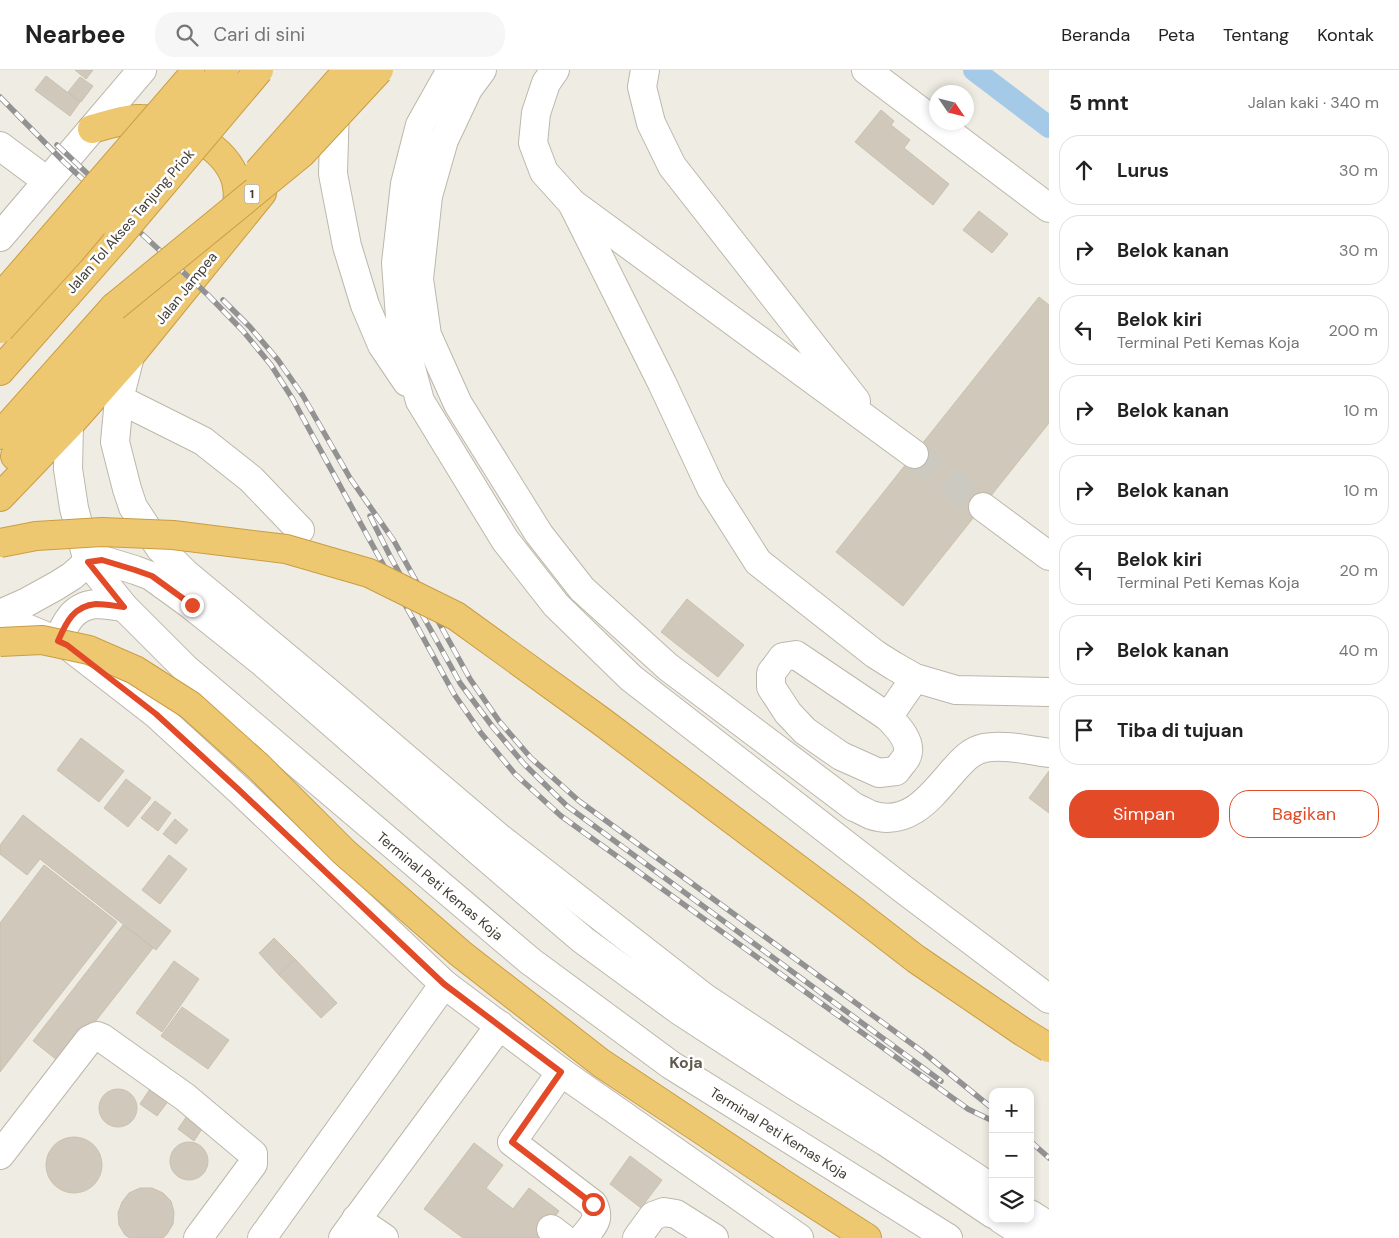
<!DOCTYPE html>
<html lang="id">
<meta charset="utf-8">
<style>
body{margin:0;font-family:"DM Sans",sans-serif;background:#f6f6f6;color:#222}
.controls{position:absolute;right:15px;bottom:15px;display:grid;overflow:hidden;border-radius:10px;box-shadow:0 2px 8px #0003}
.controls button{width:45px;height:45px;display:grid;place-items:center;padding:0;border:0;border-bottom:1px solid #e0e0e0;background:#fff;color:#222;font:25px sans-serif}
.compass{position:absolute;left:929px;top:15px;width:45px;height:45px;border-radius:50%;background:#fff;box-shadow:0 2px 8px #0003;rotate:125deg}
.stop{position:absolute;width:15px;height:15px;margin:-11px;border:4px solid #e24a28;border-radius:50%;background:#fff}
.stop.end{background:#e24a28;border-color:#fff;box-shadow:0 1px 5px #0008}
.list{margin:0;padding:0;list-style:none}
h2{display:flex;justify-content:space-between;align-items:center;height:65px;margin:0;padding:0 20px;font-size:21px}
h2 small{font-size:16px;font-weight:400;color:#767676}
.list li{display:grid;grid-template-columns:32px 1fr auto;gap:15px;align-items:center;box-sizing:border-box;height:70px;margin:0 10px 10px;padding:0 10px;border:1px solid #e0e0e0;border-radius:20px}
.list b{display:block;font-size:19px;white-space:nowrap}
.list p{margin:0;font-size:16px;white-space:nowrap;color:#767676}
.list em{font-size:16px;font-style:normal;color:#767676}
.actions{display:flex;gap:10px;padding:15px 20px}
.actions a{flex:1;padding:11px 0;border:1px solid #e24a28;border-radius:20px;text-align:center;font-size:18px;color:#e24a28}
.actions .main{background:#e24a28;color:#fff}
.icon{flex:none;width:28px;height:28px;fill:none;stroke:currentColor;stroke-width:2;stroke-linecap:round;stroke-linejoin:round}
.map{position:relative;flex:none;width:1049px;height:1168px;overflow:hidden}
header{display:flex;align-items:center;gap:30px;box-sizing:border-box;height:70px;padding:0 25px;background:#fff;border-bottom:1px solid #e0e0e0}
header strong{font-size:24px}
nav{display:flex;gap:28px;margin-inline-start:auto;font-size:18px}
.search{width:350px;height:45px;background:#f6f6f6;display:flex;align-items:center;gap:12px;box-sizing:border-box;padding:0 18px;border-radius:20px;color:#767676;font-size:19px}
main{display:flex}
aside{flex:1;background:#fff}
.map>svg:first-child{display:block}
</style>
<header>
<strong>Nearbee</strong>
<div class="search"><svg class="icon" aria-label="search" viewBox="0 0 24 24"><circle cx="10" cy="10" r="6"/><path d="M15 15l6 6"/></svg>Cari di sini</div>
<nav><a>Beranda</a><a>Peta</a><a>Tentang</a><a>Kontak</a></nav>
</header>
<main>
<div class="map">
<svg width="1049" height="1168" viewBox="0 0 1049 1168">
<rect width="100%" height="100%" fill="#efece3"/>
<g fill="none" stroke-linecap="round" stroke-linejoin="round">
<polyline stroke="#a5cae7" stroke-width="22" points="974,0 1049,57"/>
</g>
<g fill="#d0c8ba" stroke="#cac0ae">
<polygon points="75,0 93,0 86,9"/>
<polygon points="46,6 80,32 70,46 35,20"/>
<polygon points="80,7 93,16 81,32 68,22"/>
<polygon points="881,40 894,51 891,55 910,70 904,78 949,114 933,135 855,72"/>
<polygon points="979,141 1008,164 992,183 963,160"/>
<polygon points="1039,227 1049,235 1049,353 903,536 836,482"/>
<polygon points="687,529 744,575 718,607 661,562"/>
<polygon points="81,668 124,701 99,732 57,700"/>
<polygon points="1049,701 1049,743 1029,728"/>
<polygon points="126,709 151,728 128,757 104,738"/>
<polygon points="155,731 171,743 158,761 141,748"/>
<polygon points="23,745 171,861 156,880 40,789 27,805 0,784 0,775"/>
<polygon points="175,749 188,760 176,774 163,764"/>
<polygon points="169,785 187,799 160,834 142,820"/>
<polygon points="44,795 117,852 0,1002 0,853"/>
<polygon points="123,855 153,878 62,994 33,971"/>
<polygon points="274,868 295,889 279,905 259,883"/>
<polygon points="295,889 337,933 321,948 279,905"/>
<polygon points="174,891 199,909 162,962 136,943"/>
<polygon points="182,937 229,970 208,999 161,966"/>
<polygon points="154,1013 172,1026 157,1046 140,1034"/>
<circle cx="118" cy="1038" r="19"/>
<polygon points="193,1037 209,1048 194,1071 178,1059"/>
<circle cx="74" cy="1095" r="28"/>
<circle cx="189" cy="1091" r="19"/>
<polygon points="474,1073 503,1095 486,1118 513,1139 529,1118 559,1141 544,1161 552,1168 463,1168 424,1139"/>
<polygon points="630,1086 662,1110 641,1138 610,1114"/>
<polygon points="140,1118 152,1118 163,1123 171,1131 174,1142 173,1154 167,1164 163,1168 130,1168 125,1165 119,1155 118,1143 122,1132 129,1123"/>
</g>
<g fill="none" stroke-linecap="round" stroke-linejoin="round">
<polyline stroke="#ccc9c0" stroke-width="28" stroke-dasharray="28 14" stroke-linecap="butt" points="914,384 983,437"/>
<g stroke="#bdb7aa" stroke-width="30">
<g id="minor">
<polyline points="451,0 420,55 405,114 396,193 401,261 420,331 505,470 556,535 631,608 903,819 1049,929"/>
<path d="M482,0L468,19L444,70L428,126L419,209L427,265L458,334L539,464L582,519L668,597L854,737C860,739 866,743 871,745C909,758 932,725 953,701C962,691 970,681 984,678C1003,674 1029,680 1049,683"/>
<polyline points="555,0 546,13 536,43 533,73 544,102 572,133 914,384"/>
<polyline points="645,0 642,17 651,53 672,96 856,331"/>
<polyline points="866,0 1049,138"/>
<polyline points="335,33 333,104 347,176 365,235 382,275 407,312"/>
<polyline points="0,76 47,111"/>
<polyline points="572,133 662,313 711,418 758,492 875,584 894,596 915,608 956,620 1049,622"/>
<polyline points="0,167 142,0"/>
<polyline points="130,286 119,329 115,372 127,419 133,437 160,478 185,503 334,627 497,766 705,928 993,1119"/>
<polyline points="119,329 203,371 251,409 300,460"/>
<polyline points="69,355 68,399 74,438 88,492 124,537 186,599 530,891 671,995 948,1168"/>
<polyline points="983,437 1049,486"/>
<polyline points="0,544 27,532 56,516 72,506 88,492 102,490 135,500 151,506 191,535 261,591 481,783 583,870 680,941 794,1015 886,1072 993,1144"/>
<polyline points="0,547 67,575 156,644 239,720 444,914 561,1002 799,1168"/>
<path d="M58,571C65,553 73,536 96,534C105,534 115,536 124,537"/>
<path d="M796,585L888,647C897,656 914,673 906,688C903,692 899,697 896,701L879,703L841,686L805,661L788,643L771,617V603L783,587Z"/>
<polyline points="888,647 915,608"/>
<path d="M561,1002L512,1072L593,1134C601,1150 593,1155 583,1168"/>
<polyline points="0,1085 89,970 97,966 102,968 185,1027 253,1084 253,1094 198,1168"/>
<polyline points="1030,1144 1049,1156"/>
<polyline points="356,1149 384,1168"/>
<polyline points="1001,1149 1030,1168"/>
<polyline points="551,1159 563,1168"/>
<polyline points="262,1168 444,914"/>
<polyline points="343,1168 500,955"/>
<polyline points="637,1168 653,1146 664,1142 676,1144 714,1168"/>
</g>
</g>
<g stroke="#cb9d42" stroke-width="30">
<g id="highway">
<path d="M92,59C107,55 126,48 141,49C174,49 227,77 236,111C240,127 237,140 232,156"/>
<polyline points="0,301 118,167"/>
<polyline points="0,365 114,237"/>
<polyline points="15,386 30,368 166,205"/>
<polyline points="0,427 69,355 130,286 262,123"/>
<polyline points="777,1110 867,1168"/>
</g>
</g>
<use href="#minor" stroke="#fff" stroke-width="28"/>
<use href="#highway" stroke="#edc871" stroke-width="28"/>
<g stroke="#929292" stroke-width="5.5">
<g id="rail">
<polyline points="0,27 64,92 208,225 243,261 271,295 292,328 454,624 481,663 515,704 561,746 968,1039 993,1051"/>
<polyline points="57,75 106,121"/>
<polyline points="223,230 250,257 278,290 303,326 350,408 394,471 470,609 499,651 531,688 579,731 923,982 993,1039"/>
<polyline points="370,446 390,486 460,613 492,656 524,694 567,736 941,1011"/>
<polyline points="1030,1071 1049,1088"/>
</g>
</g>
<use href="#rail" stroke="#fff" stroke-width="4" stroke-dasharray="11" stroke-linecap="butt"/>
<g stroke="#cb9d42" stroke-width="30" stroke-linecap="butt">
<g id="highway-bridge">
<polyline points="258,102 348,0"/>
<polyline points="118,167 259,0"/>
<polyline points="0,228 191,7"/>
<polyline points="114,237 301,84 379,0"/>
<polyline points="0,259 71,181 224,0"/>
<polyline points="0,473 36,466 102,462 173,465 286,479 369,503 456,546 601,651 850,838 916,889 1023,962 1049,978"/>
<polyline points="0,572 42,570 89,580 135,600 190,635 259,697 344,782 461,884 601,993 777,1110"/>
</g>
</g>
<use href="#highway-bridge" stroke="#edc871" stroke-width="28"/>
</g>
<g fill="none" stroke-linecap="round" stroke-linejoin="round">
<path stroke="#e24a28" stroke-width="6" d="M192,535L152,506L135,500L102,490L88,492L124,537C115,536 105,534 96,534C73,536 66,553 58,571L67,575L156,644L239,720L444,914L561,1002L512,1072L593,1134"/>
</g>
<g text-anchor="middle" stroke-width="5" stroke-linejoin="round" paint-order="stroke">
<rect fill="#fff" stroke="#7a7671" stroke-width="1" x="244.5" y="114.5" width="15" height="19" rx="4"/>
<g font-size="12" font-weight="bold" fill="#413c34">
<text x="252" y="128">1</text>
</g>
<g font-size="14" fill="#413c34" stroke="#fff">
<text transform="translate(130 151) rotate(-49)" y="5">Jalan Tol Akses Tanjung Priok</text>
<text transform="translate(186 218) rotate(-51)" y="5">Jalan Jampea</text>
<text transform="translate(440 816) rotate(40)" y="5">Terminal Peti Kemas Koja</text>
<text transform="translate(779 1063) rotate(32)" y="5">Terminal Peti Kemas Koja</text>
</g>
<g font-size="16" font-weight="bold" fill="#625a4d" stroke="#fff">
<text x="686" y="998">Koja</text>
</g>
</g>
</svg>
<div class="controls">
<button>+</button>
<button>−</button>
<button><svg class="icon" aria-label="layers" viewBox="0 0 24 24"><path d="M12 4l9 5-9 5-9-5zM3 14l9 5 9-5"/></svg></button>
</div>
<svg class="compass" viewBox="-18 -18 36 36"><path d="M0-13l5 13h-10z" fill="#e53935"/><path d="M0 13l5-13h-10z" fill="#767676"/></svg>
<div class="stop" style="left:593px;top:1134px"></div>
<div class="stop end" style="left:192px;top:535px"></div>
</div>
<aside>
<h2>5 mnt<small>Jalan kaki · 340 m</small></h2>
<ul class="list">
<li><svg class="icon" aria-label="ahead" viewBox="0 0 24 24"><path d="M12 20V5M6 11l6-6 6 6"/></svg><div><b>Lurus</b></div><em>30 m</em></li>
<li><svg class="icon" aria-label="right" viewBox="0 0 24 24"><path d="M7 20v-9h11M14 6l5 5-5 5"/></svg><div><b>Belok kanan</b></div><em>30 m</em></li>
<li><svg class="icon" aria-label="left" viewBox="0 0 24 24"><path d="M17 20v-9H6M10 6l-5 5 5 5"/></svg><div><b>Belok kiri</b><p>Terminal Peti Kemas Koja</p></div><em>200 m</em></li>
<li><svg class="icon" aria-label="right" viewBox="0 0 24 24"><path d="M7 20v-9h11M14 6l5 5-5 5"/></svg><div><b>Belok kanan</b></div><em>10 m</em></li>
<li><svg class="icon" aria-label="right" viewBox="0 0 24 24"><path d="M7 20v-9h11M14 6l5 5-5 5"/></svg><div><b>Belok kanan</b></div><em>10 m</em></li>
<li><svg class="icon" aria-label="left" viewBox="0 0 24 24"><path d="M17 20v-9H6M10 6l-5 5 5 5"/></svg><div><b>Belok kiri</b><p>Terminal Peti Kemas Koja</p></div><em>20 m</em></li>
<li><svg class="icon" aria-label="right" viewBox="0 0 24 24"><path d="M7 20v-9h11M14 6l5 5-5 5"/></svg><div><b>Belok kanan</b></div><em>40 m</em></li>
<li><svg class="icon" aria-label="arrive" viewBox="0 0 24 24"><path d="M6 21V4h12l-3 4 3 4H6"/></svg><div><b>Tiba di tujuan</b></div></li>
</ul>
<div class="actions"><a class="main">Simpan</a><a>Bagikan</a></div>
</aside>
</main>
